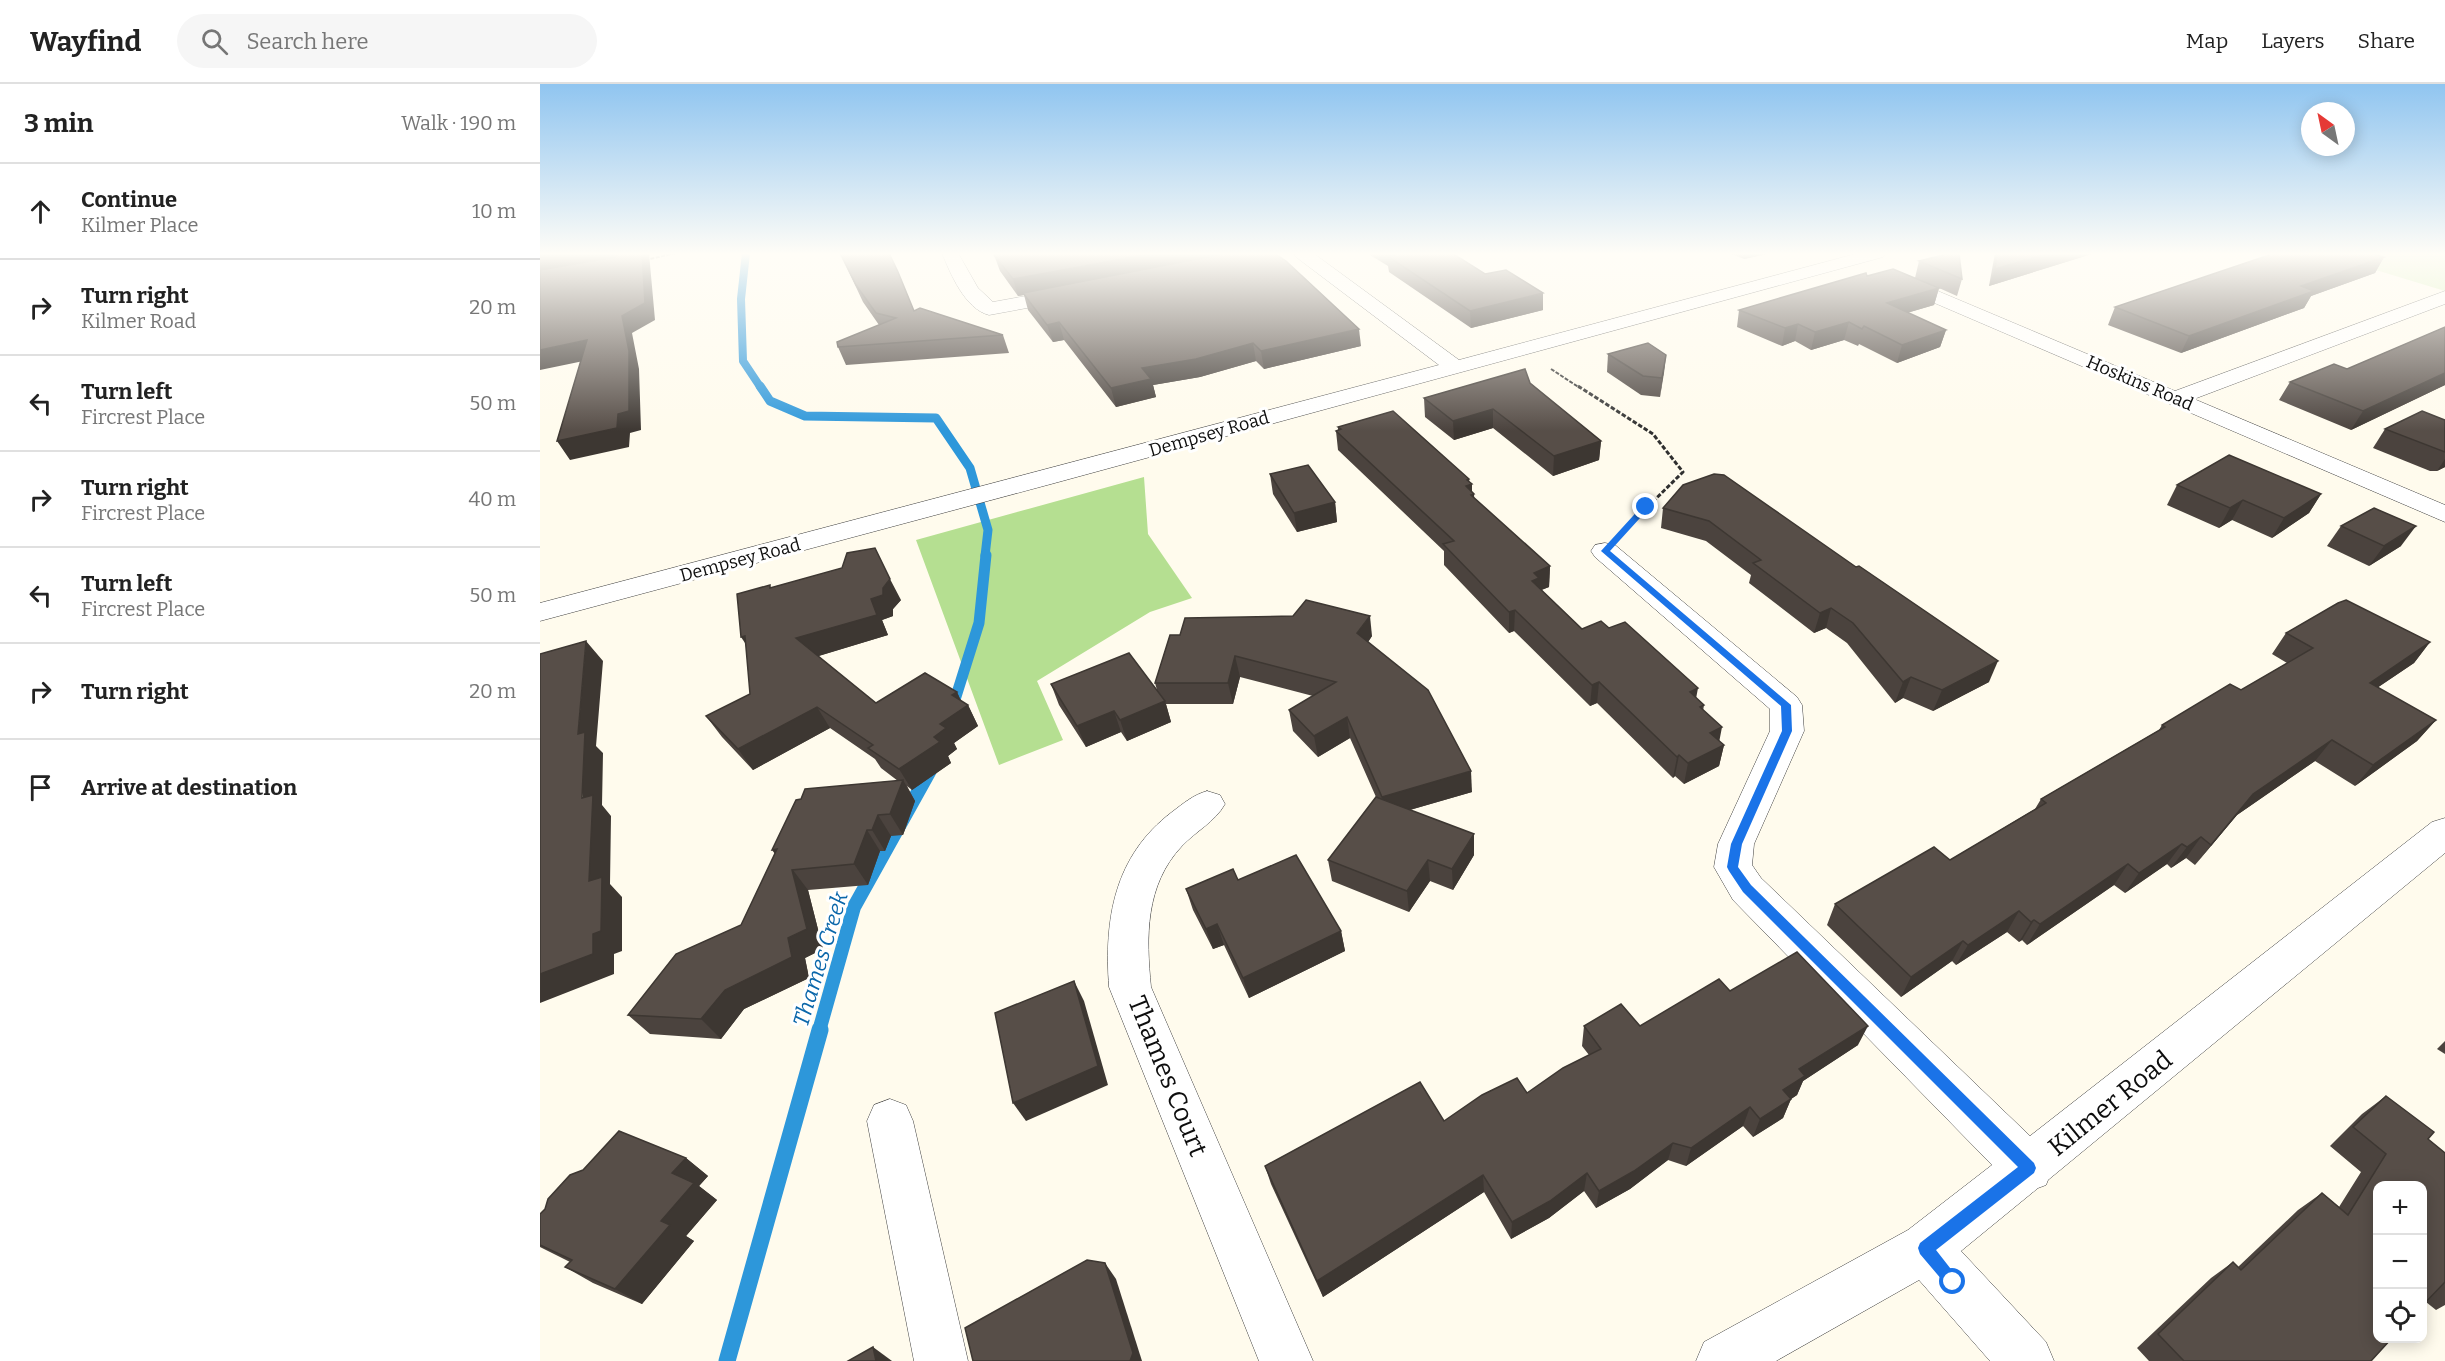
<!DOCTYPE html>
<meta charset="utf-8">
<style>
body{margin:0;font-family:Bitter,serif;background:#f6f6f6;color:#222}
.controls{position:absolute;right:18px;bottom:18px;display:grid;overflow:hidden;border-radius:12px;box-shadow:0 3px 15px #0003}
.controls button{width:54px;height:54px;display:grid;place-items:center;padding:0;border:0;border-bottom:2px solid #e0e0e0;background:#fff;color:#222;font:30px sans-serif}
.compass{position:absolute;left:1761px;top:18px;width:54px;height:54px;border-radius:50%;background:#fff;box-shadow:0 3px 15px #0003;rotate:327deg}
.stop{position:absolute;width:18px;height:18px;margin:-14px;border:4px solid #1a73e8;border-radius:50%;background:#fff}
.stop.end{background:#1a73e8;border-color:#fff;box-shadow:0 2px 6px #0008}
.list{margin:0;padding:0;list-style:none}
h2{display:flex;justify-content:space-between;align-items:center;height:78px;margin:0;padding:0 24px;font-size:26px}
h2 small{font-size:20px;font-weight:400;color:#767676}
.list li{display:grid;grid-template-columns:39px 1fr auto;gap:18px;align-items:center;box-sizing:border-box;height:96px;padding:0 24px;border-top:2px solid #e0e0e0}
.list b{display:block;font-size:22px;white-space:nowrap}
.list p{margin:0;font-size:20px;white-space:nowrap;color:#767676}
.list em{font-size:20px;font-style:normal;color:#767676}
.icon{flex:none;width:33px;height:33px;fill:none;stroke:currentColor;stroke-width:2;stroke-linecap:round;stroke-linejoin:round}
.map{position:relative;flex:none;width:1905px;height:1277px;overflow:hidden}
header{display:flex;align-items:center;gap:36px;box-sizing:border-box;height:84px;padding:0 30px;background:#fff;border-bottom:2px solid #e0e0e0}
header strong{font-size:28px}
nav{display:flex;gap:33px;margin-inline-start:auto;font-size:21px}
.search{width:420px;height:54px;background:#f6f6f6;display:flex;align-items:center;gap:15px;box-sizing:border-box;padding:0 21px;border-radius:33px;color:#767676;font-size:22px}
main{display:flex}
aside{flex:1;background:#fff}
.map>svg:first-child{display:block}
</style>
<header>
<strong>Wayfind</strong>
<div class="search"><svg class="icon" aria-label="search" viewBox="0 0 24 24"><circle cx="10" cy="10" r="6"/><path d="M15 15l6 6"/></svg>Search here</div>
<nav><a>Map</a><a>Layers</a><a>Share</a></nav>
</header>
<main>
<aside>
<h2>3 min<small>Walk · 190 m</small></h2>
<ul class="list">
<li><svg class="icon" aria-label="ahead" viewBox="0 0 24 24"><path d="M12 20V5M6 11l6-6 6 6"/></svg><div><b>Continue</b><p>Kilmer Place</p></div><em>10 m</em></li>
<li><svg class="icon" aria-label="right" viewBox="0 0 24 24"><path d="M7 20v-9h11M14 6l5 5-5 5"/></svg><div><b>Turn right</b><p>Kilmer Road</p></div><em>20 m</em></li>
<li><svg class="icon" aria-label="left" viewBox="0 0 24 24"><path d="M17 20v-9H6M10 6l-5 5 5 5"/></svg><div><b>Turn left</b><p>Fircrest Place</p></div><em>50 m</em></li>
<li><svg class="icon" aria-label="right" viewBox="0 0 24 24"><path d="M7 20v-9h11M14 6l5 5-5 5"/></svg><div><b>Turn right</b><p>Fircrest Place</p></div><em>40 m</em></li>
<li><svg class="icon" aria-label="left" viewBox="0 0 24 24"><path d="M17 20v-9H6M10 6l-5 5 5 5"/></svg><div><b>Turn left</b><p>Fircrest Place</p></div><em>50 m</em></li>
<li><svg class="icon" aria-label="right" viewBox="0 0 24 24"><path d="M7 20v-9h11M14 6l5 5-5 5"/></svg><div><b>Turn right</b></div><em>20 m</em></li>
<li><svg class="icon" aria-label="arrive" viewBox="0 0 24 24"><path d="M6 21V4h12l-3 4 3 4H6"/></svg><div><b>Arrive at destination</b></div></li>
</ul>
</aside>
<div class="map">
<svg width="1905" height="1277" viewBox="0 0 1905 1277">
<rect width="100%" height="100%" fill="#fffbed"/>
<polygon fill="#d2edb3" points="1780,169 1905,169 1905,207"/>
<polygon fill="#b5df91" points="604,393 608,450 652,514 610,528 497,597 523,656 459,681 376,456"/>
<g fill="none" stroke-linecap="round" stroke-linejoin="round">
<polyline stroke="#2d97da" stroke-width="8" points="206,169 201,215 203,277 221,304"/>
<polyline stroke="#2d97da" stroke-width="9" points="220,302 230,317 265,332 396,334 430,384 448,446 445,472"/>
<polyline stroke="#2d97da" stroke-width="11" points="413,622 439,539 446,471"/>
<polyline stroke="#2d97da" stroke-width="14" points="279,947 314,823 393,681"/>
<polyline stroke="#2d97da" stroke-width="17" points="187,1277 280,946"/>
<g stroke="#404040" stroke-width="1">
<g id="minor">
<path d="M402,169H418L438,204L453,218L530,204L537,206L539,210L537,214L530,216L449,231C425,225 410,189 402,169Z"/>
<polygon points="754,169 773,169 919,276 1319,169 1346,169 1343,173 511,400 0,537 0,519 899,281 756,173"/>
<polygon points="1355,189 1635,307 1905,207 1905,220 1654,315 1905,421 1905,438 1348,199 1346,195 1348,191"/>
<polygon points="1065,459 1075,461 1257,613 1262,621 1264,647 1214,760 1212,781 1221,794 1490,1052 1892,738 1905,734 1905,769 1508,1096 1506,1101 1498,1104 1421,1167 1506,1258 1514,1277 1450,1277 1379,1196 1236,1277 1156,1277 1164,1258 1368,1146 1452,1081 1193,816 1174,783 1178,760 1230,647 1230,625 1055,473 1051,467 1055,461"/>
<path d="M667,707L680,711L685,720C675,738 656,747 642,762C605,801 606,853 611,903L773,1277H719L569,903C564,835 574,772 632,728C644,719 653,711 667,707Z"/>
<polygon points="350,1015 366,1021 373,1037 428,1277 374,1277 327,1037 334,1021"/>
</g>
</g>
<g stroke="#2f2f2f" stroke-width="2" stroke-dasharray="4 1.5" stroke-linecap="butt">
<polyline points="105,176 136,169"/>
<polyline points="1011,285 1040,304"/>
</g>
<polyline stroke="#2f2f2f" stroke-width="3" stroke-dasharray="4.5 2" stroke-linecap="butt" points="1038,302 1113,350 1143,388 1085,445"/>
<use href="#minor" fill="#fff" fill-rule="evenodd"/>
</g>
<g fill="#4b433e">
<polygon points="300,169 374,227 463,251 469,269 306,281 298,263 339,241 323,218"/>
<polygon points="830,169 912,169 1003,226 931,244 849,188 848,182 830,171"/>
<polygon points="1189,169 1231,169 1204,175"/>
<polygon points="1455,169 1555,169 1449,202"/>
<polygon points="454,171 821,262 724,285 716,277 660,293 613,301 616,313 576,323 524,256 513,258 488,226 484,211 478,212 460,187"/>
<polygon points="1844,173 1835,189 1771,212 1764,224 1641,269 1568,241 1575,223"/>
<polygon points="1379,177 1422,195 1417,212 1399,204 1394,221 1367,229 1406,246 1400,263 1357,279 1319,260 1318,262 1304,256 1271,266 1255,257 1242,262 1197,243 1199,226 1327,192 1375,194"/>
<polygon points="1905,243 1905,301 1811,346 1739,316 1750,298 1807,285"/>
<polygon points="1068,270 1126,271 1120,313 1101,311 1067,288"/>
<polygon points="990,299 1061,357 1059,376 1013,392 953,344 914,356 885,333 884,314"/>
<polygon points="1905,336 1905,383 1897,387 1890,387 1833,364 1845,345"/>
<polygon points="798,343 929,398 934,414 1010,482 1009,503 1001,506 1042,545 1069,544 1164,621 1163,627 1179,657 1184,661 1179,682 1144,700 1135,692 1133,694 1057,619 1050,622 974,547 969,549 904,481 904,467 798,366 796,347 798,346"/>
<polygon points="730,390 795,418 797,438 757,448 733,410"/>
<polygon points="1143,401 1449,598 1393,627 1363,614 1355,619 1307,559 1286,544 1274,549 1209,499 1211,491 1166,457 1121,444 1123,424"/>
<polygon points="1637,401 1781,410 1769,429 1732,454 1692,436 1679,444 1627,421"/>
<polygon points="1801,442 1861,462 1829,482 1787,462"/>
<polygon points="231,504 361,516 353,525 353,532 342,536 348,551 278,572 336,619 417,608 421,617 428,621 438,642 414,659 417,665 408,672 411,679 372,706 367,702 375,717 363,751 351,752 345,767 340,767 328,801 268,806 283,865 265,874 269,894 204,925 181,955 110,950 88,931 201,841 261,715 358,697 341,684 335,675 290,644 213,686 182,653 166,632 210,610"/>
<polygon points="1746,549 1890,558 1874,579 1837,604 1896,636 1877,657 1815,702 1775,677 1697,731 1655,781 1646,774 1631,784 1627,780 1585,809 1574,801 1487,861 1482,856 1479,858 1467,848 1416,881 1412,877 1361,913 1287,841 1295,820 1410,776 1495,725 1501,715 1619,646 1622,641 1701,606 1747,579 1732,570"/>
<polygon points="630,551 832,552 828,558 932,708 870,726 934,771 913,806 890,797 869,828 792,797 788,776 836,713 810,654 778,673 753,647 749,626 773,612 700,593 693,620 626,620 631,638 587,657 581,648 546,663 519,621 511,600 617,606 615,599"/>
<polygon points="698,796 801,847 805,867 709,914 684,861 673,865 653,826 646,805"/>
<polygon points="1190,907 1318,961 1263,997 1257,1011 1251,1015 1243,1034 1213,1053 1203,1042 1146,1082 1128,1076 1090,1105 1056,1124 1044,1107 1009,1134 971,1155 944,1108 783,1213 731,1100 725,1082 904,1037 987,1009 1049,971 1042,962 1044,942 1100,942"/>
<polygon points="1905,957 1905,970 1897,965"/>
<polygon points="1846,1012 1888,1055 1905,1069 1905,1221 1896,1226 1886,1218 1831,1277 1609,1277 1597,1264 1671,1194 1693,1178 1698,1183 1758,1126 1782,1109 1799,1123 1821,1088 1790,1062 1822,1030"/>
<polygon points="146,1074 168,1092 159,1102 177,1116 146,1152 154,1157 102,1220 53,1199 25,1183 30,1178 0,1163 0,1130"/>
</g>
<g fill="#3d3732">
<polygon points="10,169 74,169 78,176 0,188 0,170"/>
<polygon points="102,169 109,169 115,236 92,249 99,285 101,346 90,349 89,363 30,376 17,357 78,330 82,232"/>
<polygon points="615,169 703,169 483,209 484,211 478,212 473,195"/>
<polygon points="1205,169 1231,169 1204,175"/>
<polygon points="1510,169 1555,169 1449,202 1455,185"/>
<polygon points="1844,173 1835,189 1771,212 1764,224 1641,269 1649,252 1761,202"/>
<polygon points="1399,204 1394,221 1342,236 1347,219"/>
<polygon points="1003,209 1003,226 931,244 930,227"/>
<polygon points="519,238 524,256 513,258 507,241"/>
<polygon points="1309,238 1304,256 1271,266 1275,248"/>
<polygon points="1258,240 1255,257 1242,262 1245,244"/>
<polygon points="819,245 821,262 724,285 721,267"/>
<polygon points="1406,246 1400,263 1357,279 1362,261"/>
<polygon points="47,256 58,274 0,286 0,266"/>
<polygon points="713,259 716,277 660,293 613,301 616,313 576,323 571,304 602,284"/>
<polygon points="1126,271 1124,289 1120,313 1122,294"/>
<polygon points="1905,289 1905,301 1811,346 1823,327"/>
<polygon points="953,325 953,344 914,356 913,337"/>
<polygon points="1061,357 1059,376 1013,392 1014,372"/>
<polygon points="1905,375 1905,383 1897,387"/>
<polygon points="929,395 930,401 932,400 932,410 934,410 935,429 926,402 927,396"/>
<polygon points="1781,410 1769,429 1732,454 1744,434"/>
<polygon points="1703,416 1692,436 1679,444 1690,424"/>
<polygon points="795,418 797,438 757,448 754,429"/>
<polygon points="1876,442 1861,462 1829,482 1844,462"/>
<polygon points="1010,482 1009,503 999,507 992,497 994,489"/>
<polygon points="350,495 361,516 353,525 353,532 342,536 348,551 269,575 256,554 331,515 343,504"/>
<polygon points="1291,524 1286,544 1274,549 1280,529"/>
<polygon points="975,526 974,547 969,549 969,528"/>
<polygon points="830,532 832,552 820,570 817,549"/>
<polygon points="205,552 215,574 201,553"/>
<polygon points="46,557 63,577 56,662 63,669 62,721 71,732 70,800 82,813 82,867 74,870 74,890 0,919 0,925 0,890 49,797 38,650"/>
<polygon points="1890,558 1874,579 1813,620 1830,599"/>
<polygon points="695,572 700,593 693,620 688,599"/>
<polygon points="1458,577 1449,598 1393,627 1402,606"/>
<polygon points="1371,593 1363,614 1355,619 1363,598"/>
<polygon points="1059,598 1057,619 1050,622 1052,601"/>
<polygon points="1158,604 1154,625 1150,608"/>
<polygon points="417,608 424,624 428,621 438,642 414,659 417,665 408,672 411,679 372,706 359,685 394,653 412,611"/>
<polygon points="625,617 631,638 587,657 580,636"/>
<polygon points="277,623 290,644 213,686 198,665"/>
<polygon points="574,627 581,648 546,663 537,642"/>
<polygon points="807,633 810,654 778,673 774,652"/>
<polygon points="1896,636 1877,657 1815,702 1833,681"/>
<polygon points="1182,643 1178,664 1184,661 1179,682 1144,700 1148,679 1170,649"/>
<polygon points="1792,656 1775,677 1697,731 1655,781 1671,761 1713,710"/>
<polygon points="1139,671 1135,692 1133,694 1137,673"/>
<polygon points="931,687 932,708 845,733 842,713"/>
<polygon points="363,696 375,717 363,751 350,730"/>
<polygon points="338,731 351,752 345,767 332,746"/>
<polygon points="327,746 340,767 328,801 314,780"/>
<polygon points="934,750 934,771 913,806 912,785"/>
<polygon points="1661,753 1646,774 1631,784 1647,763"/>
<polygon points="1642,760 1627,780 1585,809 1599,789"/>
<polygon points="237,765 268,806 283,865 265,874 269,894 204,925 181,955 161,935 185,906 248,854 248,787 232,766"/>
<polygon points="888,776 890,797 869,828 867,807"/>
<polygon points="1588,780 1574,801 1487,861 1500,840"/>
<polygon points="1479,827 1467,848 1416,881 1428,861"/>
<polygon points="1494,836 1482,856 1479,858 1491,838"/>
<polygon points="677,840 684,861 673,865 666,845"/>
<polygon points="801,847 805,867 709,914 703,894"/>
<polygon points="1423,857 1412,877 1361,913 1371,893"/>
<polygon points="534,897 544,917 568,1001 486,1037 473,1019"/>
<polygon points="1328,942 1318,961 1263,997 1257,1011 1236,1025 1243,1006 1259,985"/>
<polygon points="1251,1015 1243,1034 1213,1053 1220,1035"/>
<polygon points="1210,1023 1203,1042 1146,1082 1151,1064"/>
<polygon points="1133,1059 1128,1076 1090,1105 1056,1124 1059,1107"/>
<polygon points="146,1074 168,1092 159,1102 177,1116 146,1152 154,1157 102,1220 75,1205 121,1137 132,1089"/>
<polygon points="1047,1089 1044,1107 1009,1134 971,1155 972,1138"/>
<polygon points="943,1091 944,1108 783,1213 777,1197"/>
<polygon points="565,1179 576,1195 602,1277 590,1277"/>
<polygon points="333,1263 352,1277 336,1277"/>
</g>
<g fill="#574e48" stroke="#3d3732" stroke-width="1.5">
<polygon points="78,169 102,169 105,219 82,232 89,267 89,327 78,330 77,344 17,357 47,256 0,266 0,186 75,173"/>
<polygon points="300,169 349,169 358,188 374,227 380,224 463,251 298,263 297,258 356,234 336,229 316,201"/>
<polygon points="466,169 615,169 473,195 454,171"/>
<polygon points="688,169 734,169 746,177 819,245 721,267 713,259 656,275 602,284 611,295 571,304 519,238 507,241 483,209"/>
<polygon points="851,169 912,169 945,190 966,186 1003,209 930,227 847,172 854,171"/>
<polygon points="1411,169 1419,169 1422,195 1379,177"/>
<polygon points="1457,169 1510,169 1455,185"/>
<polygon points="1735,169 1830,169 1844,173 1761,202 1774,207 1649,252 1575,223"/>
<polygon points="1353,185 1399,204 1347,219 1406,246 1362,261 1324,242 1322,245 1309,238 1275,248 1258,240 1245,244 1199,226 1326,189 1327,192"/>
<polygon points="1905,243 1905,289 1823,327 1750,298 1794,280 1807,285"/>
<polygon points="1108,259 1126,271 1122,294 1103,292 1068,270"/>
<polygon points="985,285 990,299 1061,357 1014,372 953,325 913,337 884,314"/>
<polygon points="853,327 929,395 927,396 932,400 926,402 934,410 931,411 1010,482 994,489 999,494 992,497 1042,545 1061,537 1069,544 1085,538 1158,604 1150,608 1164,621 1160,623 1182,643 1170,649 1184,661 1148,679 1139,671 1137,673 1059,598 1052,601 975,526 969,528 903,460 914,457 796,347 801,345 798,343"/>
<polygon points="1882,327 1905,336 1905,368 1845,345"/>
<polygon points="1689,371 1781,410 1744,434 1703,416 1690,424 1637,401"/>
<polygon points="768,381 795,418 754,429 730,390"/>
<polygon points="1174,390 1184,391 1316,483 1319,482 1458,577 1402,606 1371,593 1363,598 1313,539 1291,524 1280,529 1213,479 1221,476 1169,437 1123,424 1143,401"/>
<polygon points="1834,424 1876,442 1844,462 1801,442"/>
<polygon points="335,464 350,495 343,504 343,511 331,515 337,531 256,554 336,619 385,589 417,608 412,611 428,621 400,640 406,644 394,653 400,658 359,685 328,664 333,661 277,623 198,665 166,632 210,610 205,552 201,553 197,510 230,501 230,504 302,484 307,469"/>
<polygon points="766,516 830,532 817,549 888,606 931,687 842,713 807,633 774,652 749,626 796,598 695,572 688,599 615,599 630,551 640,551 645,534 753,532"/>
<polygon points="1806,516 1890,558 1830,599 1896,636 1833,681 1792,656 1713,710 1671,761 1661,753 1647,763 1642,760 1599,789 1588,780 1500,840 1494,836 1491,838 1479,827 1428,861 1423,857 1371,893 1295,820 1394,763 1410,776 1506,719 1501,715 1625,643 1622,641 1690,600 1701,606 1773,564 1746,549 1798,519"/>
<polygon points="46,557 38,650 45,648 42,714 53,711 49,797 62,793 61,847 53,850 53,870 0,890 0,570"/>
<polygon points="589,569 625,617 580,636 574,627 537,642 511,600"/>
<polygon points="363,696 350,730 338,731 332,746 327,746 314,780 252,786 267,845 248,854 252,873 185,906 161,935 88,931 136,870 201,841 237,765 232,766 256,716 261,715 265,705"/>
<polygon points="836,713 934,750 912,785 888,776 867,807 788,776"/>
<polygon points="756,771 801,847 703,894 677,840 666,845 646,805 693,785 698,796"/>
<polygon points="1257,868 1328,942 1259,985 1265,992 1243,1006 1251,1015 1220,1035 1210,1023 1151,1064 1133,1059 1094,1087 1059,1107 1047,1089 1010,1117 972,1138 943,1091 777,1197 725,1082 880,998 904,1037 942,1011 977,994 987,1009 1023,984 1061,965 1044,942 1081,920 1100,942 1179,895 1190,907"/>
<polygon points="534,897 558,982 473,1019 455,929"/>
<polygon points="1846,1012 1894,1048 1888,1055 1905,1069 1905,1198 1882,1222 1882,1101 1838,1101 1838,1254 1852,1254 1831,1277 1644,1277 1618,1250 1693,1178 1701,1186 1782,1109 1808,1131 1846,1070 1813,1043"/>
<polygon points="79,1047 146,1074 132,1089 154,1099 121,1137 130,1141 75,1205 25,1183 32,1176 0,1161 0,1130 5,1125 8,1115 30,1091 43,1086"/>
<polygon points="547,1176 565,1179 593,1269 590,1277 433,1277 425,1244"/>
<polygon points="333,1263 336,1277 308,1277"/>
</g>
<linearGradient id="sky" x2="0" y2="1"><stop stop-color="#90c5f0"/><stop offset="0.49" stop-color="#fffdf7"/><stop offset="1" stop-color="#fffdf7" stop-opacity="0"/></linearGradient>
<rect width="1905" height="347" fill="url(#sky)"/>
<polygon fill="#1a73e8" points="1103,421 1110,423 1070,467 1251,621 1252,647 1202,760 1198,783 1211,801 1494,1079 1496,1084 1494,1089 1396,1166 1421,1198 1418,1203 1413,1205 1408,1203 1380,1170 1378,1164 1380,1159 1478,1083 1203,808 1189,787 1187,783 1191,760 1242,647 1241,622 1061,467"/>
<g text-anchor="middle" stroke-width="6" stroke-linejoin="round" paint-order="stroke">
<g font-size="18" fill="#0d0d0d" stroke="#fff">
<text transform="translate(1600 299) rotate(23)" y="6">Hoskins Road</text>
<text transform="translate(669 350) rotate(-16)" y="6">Dempsey Road</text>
<text transform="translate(200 476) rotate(-15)" y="6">Dempsey Road</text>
</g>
<g font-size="22" font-style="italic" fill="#0b67aa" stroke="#fff">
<text transform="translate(280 875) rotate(-73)" y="8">Thames Creek</text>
</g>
<g font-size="26" fill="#0d0d0d" stroke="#fff">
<text transform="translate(628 992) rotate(68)" y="9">Thames Court</text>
<text transform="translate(1570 1019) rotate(-39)" y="9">Kilmer Road</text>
</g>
</g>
</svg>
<div class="controls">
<button>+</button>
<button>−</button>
<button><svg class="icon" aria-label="locate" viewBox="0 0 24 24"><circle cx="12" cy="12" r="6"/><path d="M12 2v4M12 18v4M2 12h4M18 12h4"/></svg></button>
</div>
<svg class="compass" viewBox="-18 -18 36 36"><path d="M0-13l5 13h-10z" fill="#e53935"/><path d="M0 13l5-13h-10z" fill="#767676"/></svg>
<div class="stop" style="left:1413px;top:1198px"></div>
<div class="stop end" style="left:1106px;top:423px"></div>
</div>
</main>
